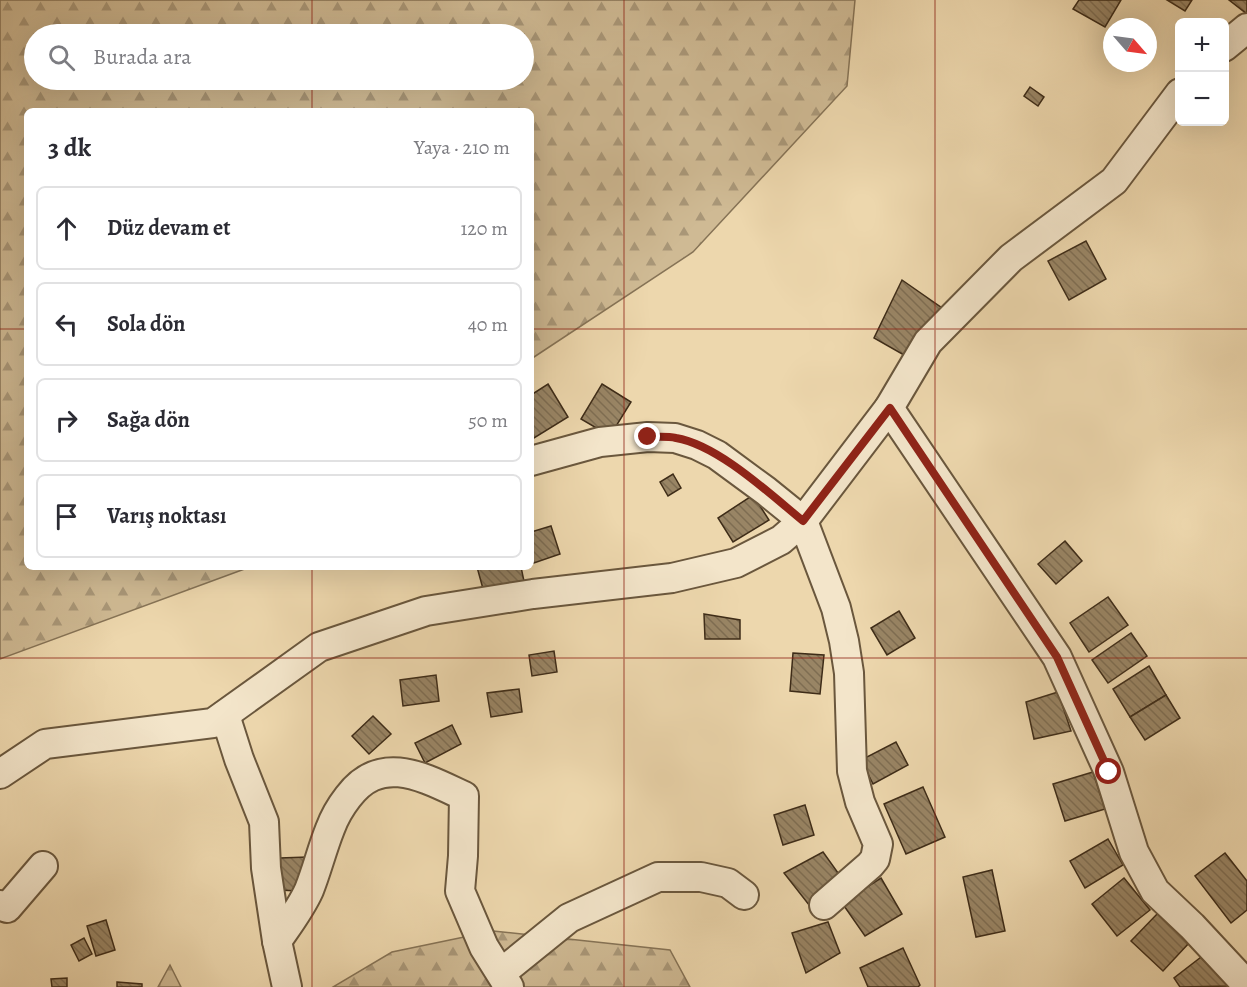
<!DOCTYPE html>
<html lang="tr">
<meta charset="utf-8">
<style>
body{margin:0;font-family:Alegreya,serif;background:#f2f2f3;color:#2b2b33}
.controls{position:absolute;right:18px;top:18px;display:grid;overflow:hidden;border-radius:9px;box-shadow:0 6px 24px #0002}
.controls button{width:54px;height:54px;display:grid;place-items:center;padding:0;border:0;border-bottom:2px solid #e1e1e2;background:#fff;color:#2b2b33;font:30px sans-serif}
.compass{position:absolute;left:1103px;top:18px;width:54px;height:54px;border-radius:50%;background:#fff;box-shadow:0 6px 24px #0002;rotate:118deg}
.stop{position:absolute;width:18px;height:18px;margin:-14px;border:4px solid #8f2418;border-radius:50%;background:#fff}
.stop.end{background:#8f2418;border-color:#fff;box-shadow:0 2px 6px #0008}
.list{margin:0;padding:0;list-style:none}
h2{display:flex;justify-content:space-between;align-items:center;height:78px;margin:0;padding:0 24px;font-size:26px}
h2 small{font-size:20px;font-weight:400;color:#7c7c81}
.list li{display:grid;grid-template-columns:39px 1fr auto;gap:18px;align-items:center;box-sizing:border-box;height:84px;margin:0 12px 12px;padding:0 12px;border:2px solid #e1e1e2;border-radius:9px}
.list b{display:block;font-size:22px;white-space:nowrap}
.list em{font-size:20px;font-style:normal;color:#7c7c81}
.icon{flex:none;width:33px;height:33px;fill:none;stroke:currentColor;stroke-width:2;stroke-linecap:round;stroke-linejoin:round}
.map{position:relative;flex:none;width:1247px;height:987px;overflow:hidden}
.search{position:absolute;background:#fff;box-shadow:0 6px 24px #0002;left:24px;top:24px;width:510px;height:66px;display:flex;align-items:center;gap:15px;box-sizing:border-box;padding:0 21px;border-radius:33px;color:#7c7c81;font-size:22px}
.panel{position:absolute;background:#fff;box-shadow:0 6px 24px #0002;left:24px;top:108px;width:510px;height:462px;border-radius:9px}
.map>svg:first-child{display:block}
</style>
<div class="map">
<svg width="1247" height="987" viewBox="0 0 1247 987">
<defs>
<pattern id="forest-firs" width="22" height="20" patternUnits="userSpaceOnUse" patternTransform="scale(1.5)"><rect width="22" height="20" fill="#cfba94"/><path d="M5 1l3.5 6h-7zM16 11l3.5 6h-7z" fill="#a99778"/></pattern>
<pattern id="building-back-hatch" width="6" height="6" patternUnits="userSpaceOnUse" patternTransform="scale(1.5)"><rect width="6" height="6" fill="#998565"/><path d="M-1 5l2 2M0 0l6 6M5-1l2 2" fill="none" stroke="#7e6d52"/></pattern>
</defs>
<rect width="100%" height="100%" fill="#edd7ad"/>
<filter id="stains"><feTurbulence type="fractalNoise" baseFrequency=".00333" numOctaves="4"/><feColorMatrix values="0 0 0 0 .2 0 0 0 0 .09 0 0 0 0 .02 0 0 0 .5 -.17"/></filter>
<radialGradient id="worn" r=".72"><stop offset=".6" stop-color="#630" stop-opacity="0"/><stop offset="1" stop-color="#630" stop-opacity=".3"/></radialGradient>
<g fill="url(#forest-firs)" stroke="#867356" stroke-width="1.5" fill-rule="evenodd">
<path d="M0,0H855L847,86L693,252L531,359V111H27V567H250L0,659ZM34,34H524V80H34Z"/>
<polygon points="493,931 670,950 690,987 333,987 392,952"/>
<polygon points="170,965 181,987 158,987"/>
</g>
<g fill="url(#building-back-hatch)" stroke="#3e2c18" stroke-width="1.5">
<polygon points="1079,0 1121,0 1105,27 1073,9"/>
<polygon points="1167,0 1192,0 1185,11"/>
<polygon points="1229,0 1247,0 1247,14"/>
<polygon points="1030,87 1044,97 1038,106 1024,96"/>
<polygon points="1086,241 1106,279 1069,300 1048,261"/>
<polygon points="902,280 942,308 904,355 874,338"/>
<polygon points="548,384 568,417 534,438 531,433 531,395"/>
<polygon points="602,384 631,402 610,436 581,419"/>
<polygon points="673,474 681,488 668,496 660,482"/>
<polygon points="753,495 769,520 733,542 718,518"/>
<polygon points="551,526 560,554 531,564 531,532"/>
<polygon points="1065,541 1082,561 1056,584 1038,564"/>
<polygon points="477,567 521,567 525,586 485,596"/>
<polygon points="1108,597 1128,625 1089,652 1070,623"/>
<polygon points="899,611 915,638 887,655 871,628"/>
<polygon points="704,614 740,620 740,639 705,639"/>
<polygon points="1131,633 1147,656 1108,683 1092,660"/>
<polygon points="554,651 557,672 532,676 529,655"/>
<polygon points="793,653 824,655 820,694 790,691"/>
<polygon points="1149,666 1166,695 1130,717 1113,689"/>
<polygon points="436,675 439,701 403,706 400,680"/>
<polygon points="519,689 522,712 491,717 487,693"/>
<polygon points="1058,692 1071,731 1034,739 1026,702"/>
<polygon points="1166,695 1180,718 1145,740 1130,717"/>
<polygon points="373,716 391,734 369,754 352,736"/>
<polygon points="452,725 461,744 425,763 415,743"/>
<polygon points="896,742 908,765 873,784 861,760"/>
<polygon points="1093,772 1105,809 1065,821 1053,784"/>
<polygon points="923,787 945,837 906,854 884,804"/>
<polygon points="805,805 814,835 783,845 774,815"/>
<polygon points="1108,839 1123,865 1085,888 1070,861"/>
<polygon points="823,852 846,884 813,910 784,873"/>
<polygon points="1225,853 1247,881 1247,910 1231,923 1195,876"/>
<polygon points="307,857 298,891 279,890 280,858"/>
<polygon points="992,870 1005,931 976,937 963,877"/>
<polygon points="881,878 902,914 865,936 842,903"/>
<polygon points="1124,878 1150,910 1117,936 1092,904"/>
<polygon points="1158,913 1189,943 1163,971 1131,941"/>
<polygon points="106,920 115,950 96,956 87,926"/>
<polygon points="828,922 840,953 806,973 792,933"/>
<polygon points="84,938 92,954 79,961 71,945"/>
<polygon points="903,948 920,985 918,987 868,987 860,968"/>
<polygon points="1205,954 1230,986 1180,987 1174,978"/>
<polygon points="67,978 67,987 52,987 51,979"/>
<polygon points="117,982 142,984 142,987 117,987"/>
</g>
<g fill="none" stroke-linecap="round" stroke-linejoin="round">
<g stroke="#6a573d" stroke-width="32">
<g id="minor">
<polyline points="1224,47 1247,28"/>
<polyline points="889,408 1057,657 1109,772 1134,852 1155,891 1192,926 1247,985"/>
<polyline points="531,461 600,442 648,437 675,438 697,445 717,455 766,491 803,521 836,608 844,641 849,673 852,771 860,802 878,844 875,859 870,865 824,905"/>
<polyline points="225,715 239,759 264,822 266,868 277,941 287,987"/>
<polyline points="0,774 45,744 213,723 319,647 426,611 533,594 672,578 736,563 781,540 803,521 889,408 928,342 1011,258 1114,181 1180,93"/>
<polyline points="0,905 7,908 43,866"/>
<path d="M277,941C288,925 301,908 309,890C317,870 322,849 330,829C334,818 341,806 348,797C381,753 423,777 464,796L463,856L460,891L484,947L509,987"/>
<polyline points="501,973 569,918 658,877 701,877 728,883 744,895"/>
</g>
</g>
<use href="#minor" stroke="#f3e5ca" stroke-width="28"/>
</g>
<g fill="none" stroke-linecap="round" stroke-linejoin="round">
<path stroke="#8f2418" stroke-width="8" d="M648,437C657,437 667,436 676,438C718,445 770,494 803,521L890,408L1057,657L1109,772"/>
</g>
<path fill="none" stroke="#8f2418" stroke-width="1.5" stroke-opacity="0.55" d="M312,0V34M624,0V987M935,0V987M312,80V111M0,329H27M531,329H1247M312,567V987M0,658H1247"/>
<rect width="100%" height="100%" filter="url(#stains)"/>
<rect width="100%" height="100%" fill="url(#worn)"/>
</svg>
<div class="controls">
<button>+</button>
<button>−</button>
</div>
<svg class="compass" viewBox="-18 -18 36 36"><path d="M0-13l5 13h-10z" fill="#e53935"/><path d="M0 13l5-13h-10z" fill="#7c7c81"/></svg>
<div class="stop" style="left:1109px;top:772px"></div>
<div class="stop end" style="left:648px;top:437px"></div>
<div class="search"><svg class="icon" aria-label="search" viewBox="0 0 24 24"><circle cx="10" cy="10" r="6"/><path d="M15 15l6 6"/></svg>Burada ara</div>
<section class="panel">
<h2>3 dk<small>Yaya · 210 m</small></h2>
<ul class="list">
<li><svg class="icon" aria-label="ahead" viewBox="0 0 24 24"><path d="M12 20V5M6 11l6-6 6 6"/></svg><div><b>Düz devam et</b></div><em>120 m</em></li>
<li><svg class="icon" aria-label="left" viewBox="0 0 24 24"><path d="M17 20v-9H6M10 6l-5 5 5 5"/></svg><div><b>Sola dön</b></div><em>40 m</em></li>
<li><svg class="icon" aria-label="right" viewBox="0 0 24 24"><path d="M7 20v-9h11M14 6l5 5-5 5"/></svg><div><b>Sağa dön</b></div><em>50 m</em></li>
<li><svg class="icon" aria-label="arrive" viewBox="0 0 24 24"><path d="M6 21V4h12l-3 4 3 4H6"/></svg><div><b>Varış noktası</b></div></li>
</ul>
</section>
</div>
